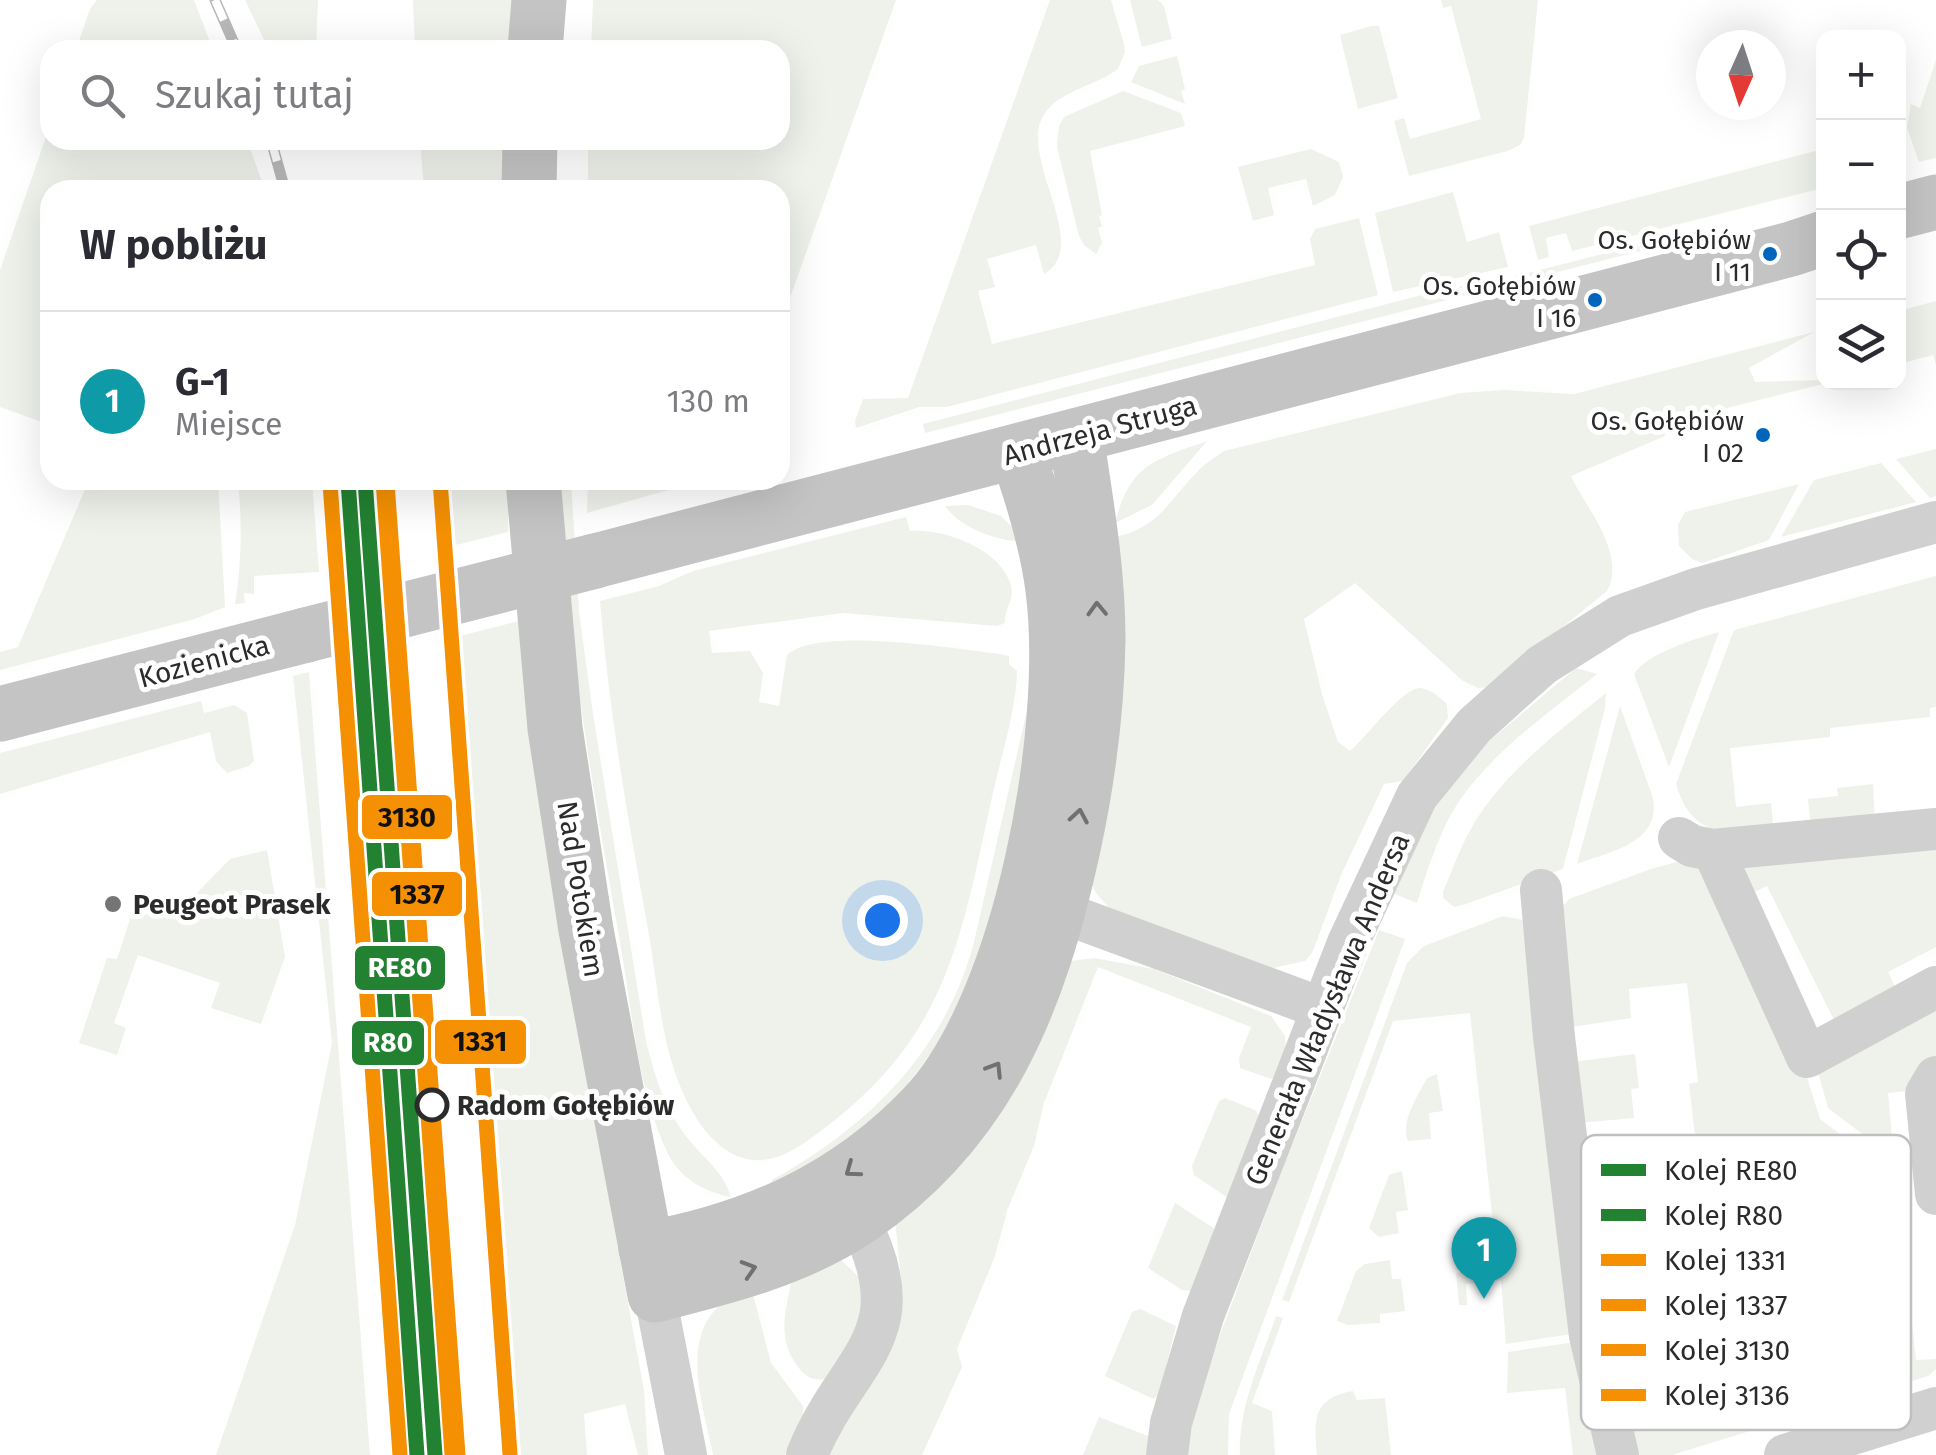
<!DOCTYPE html>
<html lang="pl">
<meta charset="utf-8">
<style>
body{margin:0;font-family:"Fira Sans",sans-serif;background:#f2f2f3;color:#2b2b33}
.controls{position:absolute;right:30px;top:30px;display:grid;overflow:hidden;border-radius:20px;box-shadow:0 10px 40px #0002}
.controls button{width:90px;height:90px;display:grid;place-items:center;padding:0;border:0;border-bottom:2px solid #e1e1e2;background:#fff;color:#2b2b33;font:50px sans-serif}
.compass{position:absolute;left:1696px;top:30px;width:90px;height:90px;border-radius:50%;background:#fff;box-shadow:0 10px 40px #0002;rotate:183deg}
.you{position:absolute;left:882px;top:920px;width:35px;height:35px;margin:-25px;border:8px solid #fff;border-radius:50%;background:#1a73e8;box-shadow:0 0 0 15px #1a73e833}
.badge{display:grid;place-items:center;width:65px;height:65px;border-radius:50%;background:#111827;color:#fff;font-size:32px;font-weight:700}
.pin{position:absolute;translate:-50% -82px;filter:drop-shadow(0 2px 5px #0008)}
.pin::after{content:'';position:absolute;top:52px;width:35px;height:30px;background:inherit;clip-path:polygon(0 0,100% 0,50% 100%)}
.list{margin:0;padding:0;list-style:none}
h2{display:flex;justify-content:space-between;align-items:center;height:130px;margin:0;padding:0 40px;font-size:42px}
h2 small{font-size:32px;font-weight:400;color:#7c7c81}
.list li{display:grid;grid-template-columns:65px 1fr auto;gap:30px;align-items:center;box-sizing:border-box;height:180px;padding:0 40px;border-top:2px solid #e1e1e2}
.list b{display:block;font-size:38px;white-space:nowrap}
.list p{margin:0;font-size:32px;white-space:nowrap;color:#7c7c81}
.list em{font-size:32px;font-style:normal;color:#7c7c81}
.icon{flex:none;width:55px;height:55px;fill:none;stroke:currentColor;stroke-width:2;stroke-linecap:round;stroke-linejoin:round}
.map{position:relative;flex:none;width:1936px;height:1455px;overflow:hidden}
.search{position:absolute;background:#fff;box-shadow:0 10px 40px #0002;left:40px;top:40px;width:750px;height:110px;display:flex;align-items:center;gap:25px;box-sizing:border-box;padding:0 35px;border-radius:30px;color:#7c7c81;font-size:38px}
.panel{position:absolute;background:#fff;box-shadow:0 10px 40px #0002;left:40px;top:180px;width:750px;height:310px;border-radius:30px}
.map>svg:first-child{display:block}
</style>
<div class="map">
<svg width="1936" height="1455" viewBox="0 0 1936 1455">
<rect width="100%" height="100%" fill="#fff"/>
<g fill="#eef2eb">
<polygon points="97,0 194,0 213,50 76,50 90,9"/>
<polygon points="245,0 318,0 316,50 269,50"/>
<polygon points="413,0 522,0 517,50 415,50"/>
<polygon points="593,0 896,0 780,326 780,190 588,190 588,140 780,140 780,50 591,50"/>
<path d="M1050,0H1111L1124,44L1125,52L1118,69C1096,86 1061,90 1045,113C1015,155 1094,245 1044,274L1036,245L987,259L995,287L978,291L992,344L1315,265L1310,239L1315,229L1359,218L1378,295L947,407H919L856,428L855,421L863,399L908,398Z"/>
<polygon points="1130,0 1158,0 1164,6 1172,39 1142,47"/>
<polygon points="1441,0 1538,0 1524,138 1520,145 1508,151 1409,176 1394,121 1404,118 1410,139 1481,119 1451,6 1443,8"/>
<polygon points="1371,26 1379,26 1398,98 1358,109 1340,35"/>
<polygon points="1177,56 1185,89 1181,91 1185,104 1131,82 1139,66"/>
<polygon points="1936,60 1936,158 1919,162 1907,128 1911,104 1920,108"/>
<polygon points="1123,91 1181,113 1185,126 1090,151 1102,215 1099,216 1102,226 1098,228 1102,243 1096,254 1084,245 1079,236 1057,147 1059,126 1064,117"/>
<polygon points="50,125 50,140 247,140 265,190 50,190 50,425 0,407 0,270"/>
<polygon points="420,140 511,140 509,190 424,190"/>
<polygon points="1311,149 1339,162 1343,177 1335,195 1313,206 1306,179 1268,188 1274,215 1253,221 1238,167"/>
<polygon points="1823,149 1823,188 1572,251 1566,233 1546,238 1549,257 1538,260 1529,226"/>
<polygon points="1453,192 1467,242 1499,232 1508,267 1393,292 1375,213"/>
<polygon points="1650,242 1652,248 925,433 923,424 1441,290 1508,278"/>
<polygon points="1936,301 1936,364 1933,355 1899,364 1899,311"/>
<path d="M1814,332L1749,368L1755,382L1822,380L1823,384L1663,424L1665,436L1571,476C1586,508 1627,554 1607,591L1489,687L1478,688L1463,681L1355,583L1304,619L1322,694L1338,742L1350,751C1366,738 1402,688 1420,688C1431,689 1439,697 1447,704L1448,718L1403,781L1384,784L1341,875L1313,951L1305,961L1273,968L1110,909L1096,893L1087,874L1116,537C1161,526 1168,501 1198,471C1205,463 1216,457 1224,451L1460,393L1503,390L1574,394Z"/>
<path d="M1207,441L1152,505L1115,523C1130,464 1154,460 1207,441Z"/>
<polygon points="1936,449 1936,496 1930,498 1896,459"/>
<polygon points="1881,463 1916,502 1781,537 1814,480"/>
<polygon points="89,480 218,480 225,607 195,619 0,670 0,652 18,647"/>
<path d="M238,480H312L319,572L254,576V594L244,593L245,603L235,604C242,561 242,523 238,480Z"/>
<polygon points="445,480 508,480 508,532 448,547"/>
<path d="M561,480H571L579,612L593,714L646,1041C655,1078 666,1112 690,1141C707,1162 723,1171 731,1197C703,1192 678,1177 666,1150C637,1086 632,1010 620,942C593,789 565,635 561,480Z"/>
<polygon points="588,480 704,480 587,513"/>
<polygon points="1799,484 1769,540 1702,563 1692,559 1679,546 1678,525 1685,512"/>
<path d="M968,505L1001,516L1026,541C1000,543 960,528 945,506Z"/>
<path d="M906,517L910,531C943,528 1000,548 1011,585C1015,600 1004,609 1005,623L997,626L843,613L709,631L712,653L750,651L763,673L759,702L779,706L787,655C819,626 956,649 1000,654L1009,656V664L1017,671C1017,707 1000,761 992,797C959,949 945,1043 810,1139C778,1162 748,1171 716,1142C695,1123 680,1090 672,1063C659,1021 656,973 648,929C628,820 609,712 600,601L659,586L693,571Z"/>
<path d="M1936,576V707L1930,708V717L1830,728V737L1730,748L1736,807L1771,803L1774,834C1725,831 1692,839 1676,784L1734,630Z"/>
<polygon points="519,621 584,1063 644,1390 648,1455 638,1455 625,1404 584,1414 587,1455 517,1455 456,637"/>
<path d="M1719,632L1669,767L1634,674C1647,653 1695,639 1719,632Z"/>
<path d="M1576,668L1597,674C1544,717 1479,760 1447,822C1435,847 1425,876 1417,903L1392,893L1436,804L1476,752Z"/>
<path d="M1036,671L1039,696L990,931L952,1025L883,1117L769,1192L772,1180C868,1127 946,1050 974,942Z"/>
<polygon points="309,672 370,1455 216,1455 295,1225 332,1043 293,676"/>
<path d="M1606,693L1605,708L1563,869L1463,905L1454,907L1443,898V892C1452,871 1460,847 1472,827C1502,774 1559,731 1606,693Z"/>
<polygon points="201,701 204,713 234,705 247,713 254,761 249,766 227,773 216,761 210,732 0,794 0,753"/>
<path d="M1620,706L1653,798C1661,843 1611,851 1577,864Z"/>
<polygon points="1873,784 1875,822 1811,830 1808,799 1838,796 1837,788"/>
<polygon points="1936,839 1936,947 1888,972 1900,997 1839,1030 1767,886 1742,898 1741,861"/>
<polygon points="267,850 285,957 261,1024 211,1008 220,983 138,955 114,1023 126,1028 117,1055 79,1043 107,958 117,959 130,919 189,901 230,859"/>
<polygon points="1705,860 1801,1058 1820,1119 1896,1176 1916,1360 1936,1359 1936,1369 1928,1376 1672,1455 1629,1455 1611,1376 1626,1374 1623,1347 1641,1345 1646,1383 1704,1376 1693,1278 1701,1277 1690,1181 1700,1179 1689,1084 1698,1082 1687,983 1629,989 1631,1018 1565,1028 1557,913 1569,899 1651,869 1680,861"/>
<polygon points="1503,916 1523,920 1579,1333 1506,1344 1501,1280 1466,1284 1467,1305 1459,1305 1456,1273 1498,1269 1470,1013 1393,1021 1289,1302 1282,1300 1407,963 1424,946"/>
<polygon points="1379,930 1405,939 1229,1414 1228,1455 1188,1455 1195,1401 1283,1168"/>
<polygon points="1094,958 1154,969 1271,1016 1285,1036 1286,1052 1279,1074 1271,1079 1240,1068 1239,1058 1251,1027 1098,967 1044,1103 1034,1146 1007,1211 995,1256 957,1349 962,1367 922,1455 825,1455 901,1279 895,1220 1071,961"/>
<polygon points="1936,1001 1936,1057 1914,1073 1916,1090 1888,1093 1894,1158 1828,1108 1815,1061"/>
<polygon points="1635,1054 1639,1088 1631,1089 1634,1118 1578,1123 1572,1062"/>
<path d="M1437,1074L1443,1111L1429,1113L1431,1139L1408,1141C1400,1121 1418,1096 1427,1078Z"/>
<polygon points="1225,1098 1255,1110 1259,1115 1228,1198 1194,1175 1192,1166 1219,1101"/>
<polygon points="1402,1171 1408,1210 1396,1212 1399,1233 1379,1237 1369,1228 1389,1175"/>
<polygon points="1175,1203 1215,1229 1191,1291 1182,1290 1148,1268"/>
<path d="M841,1260L861,1279C863,1328 852,1340 825,1379C813,1381 806,1377 798,1367C777,1339 785,1314 791,1283Z"/>
<polygon points="1390,1260 1392,1279 1401,1279 1405,1311 1380,1314 1380,1323 1348,1325 1337,1321 1356,1271 1365,1264"/>
<path d="M751,1286L771,1363L803,1406V1415L785,1455H713C705,1411 680,1344 717,1308C727,1299 740,1292 751,1286Z"/>
<polygon points="1140,1309 1176,1326 1159,1395 1153,1399 1105,1376 1132,1312"/>
<path d="M1276,1316L1283,1318L1252,1403L1272,1411L1275,1455H1240C1238,1407 1261,1361 1276,1316Z"/>
<polygon points="1582,1341 1602,1455 1573,1455 1565,1388 1507,1393 1508,1352"/>
<path d="M1353,1391L1357,1400L1385,1398L1391,1455H1317C1314,1420 1312,1398 1353,1391Z"/>
<polygon points="1099,1417 1153,1438 1154,1455 1083,1455"/>
</g>
<g fill="none" stroke-linecap="round" stroke-linejoin="round">
<g stroke="#d0d0d0" stroke-width="42">
<polyline points="1679,838 1692,846 1713,850 1936,829"/>
<polyline points="1713,850 1807,1057 1936,987"/>
<polyline points="1541,890 1554,1037 1590,1336 1618,1455"/>
<polyline points="1031,901 1321,1008"/>
<polyline points="1936,1077 1926,1094 1936,1194"/>
<polyline points="655,1295 686,1455"/>
<path d="M807,1455C846,1357 920,1338 858,1218"/>
<polyline points="1167,1455 1171,1423 1203,1316 1348,943 1417,796 1474,726 1542,665 1620,616 1696,589 1936,522"/>
<polyline points="1785,1455 1936,1408"/>
</g>
<g stroke="#c4c4c4" stroke-width="55">
<polyline points="535,50 539,0"/>
<polyline points="529,190 530,140"/>
<polyline points="1898,212 1936,202"/>
<path d="M533,480L555,728L586,930L655,1295C726,1277 798,1259 859,1218C991,1128 1040,998 1073,848C1088,779 1097,710 1098,639C1098,570 1086,503 1076,436"/>
<polyline points="595,561 1791,249 1824,238"/>
<polyline points="0,714 306,635"/>
<path d="M646,1249C755,1229 847,1188 924,1107C1022,1004 1071,729 1053,590C1047,542 1033,497 1017,452"/>
</g>
<g stroke="#b8b8b8" stroke-width="11">
<g id="rail">
<polyline points="215,0 237,50"/>
<polyline points="271,140 285,190"/>
<polyline points="333,480 403,1455"/>
</g>
</g>
<use href="#rail" stroke="#fff" stroke-width="8" stroke-dasharray="22" stroke-linecap="butt"/>
<polyline stroke="#c4c4c4" stroke-width="55" points="306,635 595,561"/>
<g stroke="#fff" stroke-width="22">
<polyline id="rail-1" points="365,480 435,1455"/>
</g>
<g stroke="#fff" stroke-width="22">
<polyline id="rail-2" points="348,481 417,1455"/>
</g>
<g stroke="#fff" stroke-width="22">
<polyline id="rail-3" points="440,480 510,1454"/>
</g>
<g stroke="#fff" stroke-width="22">
<polyline id="rail-4" points="387,483 458,1455"/>
</g>
<g stroke="#fff" stroke-width="22">
<polyline id="rail-5" points="383,480 452,1454"/>
</g>
<g stroke="#fff" stroke-width="22">
<polyline id="rail-6" points="330,483 400,1455"/>
</g>
<use href="#rail-1" stroke="#238132" stroke-width="15"/>
<use href="#rail-2" stroke="#238132" stroke-width="15"/>
<use href="#rail-3" stroke="#f49002" stroke-width="15"/>
<use href="#rail-4" stroke="#f49002" stroke-width="15"/>
<use href="#rail-5" stroke="#f49002" stroke-width="15"/>
<use href="#rail-6" stroke="#f49002" stroke-width="15"/>
</g>
<defs><path id="oneway-chevron" d="M-2-3.5L2.5 0L-2 3.5" fill="none" stroke-width="1.6" stroke-linecap="round" stroke-linejoin="round" transform="scale(2.5)"/></defs>
<g stroke="#707070">
<use href="#oneway-chevron" transform="translate(1097 609) rotate(-92)"/>
<use href="#oneway-chevron" transform="translate(1079 816) rotate(-80)"/>
<use href="#oneway-chevron" transform="translate(995 1069) rotate(-58)"/>
<use href="#oneway-chevron" transform="translate(852 1170) rotate(144)"/>
<use href="#oneway-chevron" transform="translate(749 1269) rotate(-17)"/>
</g>
<g fill="#0065bd" stroke="#fff" stroke-width="4">
<circle cx="1770" cy="254" r="9"/>
<circle cx="1595" cy="300" r="9"/>
<circle cx="1763" cy="435" r="9"/>
</g>
<circle fill="#757575" stroke="#fff" stroke-width="4" cx="113" cy="904" r="10"/>
<circle fill="#fff" stroke="#2b2b2b" stroke-width="5" cx="432" cy="1105" r="15"/>
<g text-anchor="middle" stroke-width="10" stroke-linejoin="round" paint-order="stroke">
<g font-size="26" fill="#2b2b2b" stroke="#fff" text-anchor="end">
<text x="1751" y="249">Os. Gołębiów<tspan x="1751" dy="32">I 11</tspan></text>
<text x="1576" y="295">Os. Gołębiów<tspan x="1576" dy="32">I 16</tspan></text>
<text x="1744" y="430">Os. Gołębiów<tspan x="1744" dy="32">I 02</tspan></text>
</g>
<g font-size="28" fill="#2b2b2b" stroke="#fff">
<text transform="translate(1100 430) rotate(-15)" y="10">Andrzeja Struga</text>
<text transform="translate(204 661) rotate(-15)" y="10">Kozienicka</text>
<text transform="translate(581 889) rotate(81)" y="10">Nad Potokiem</text>
<text transform="translate(1327 1009) rotate(-67)" y="10">Generała Władysława Andersa</text>
</g>
<g font-size="28" font-weight="bold" fill="#2b2b2b" stroke="#fff" text-anchor="start">
<text x="133" y="914">Peugeot Prasek</text>
</g>
<g font-size="28" font-weight="bold" fill="#2b2b2b" stroke="#fff" text-anchor="start">
<text x="457" y="1115">Radom Gołębiów</text>
</g>
</g>
<rect x="1581" y="1135" width="330" height="295" rx="15" fill="#fff" stroke="#bfbfbf" stroke-width="2.5"/>
<rect x="1601" y="1164" width="45" height="12" fill="#238132"/>
<rect x="1601" y="1209" width="45" height="12" fill="#238132"/>
<rect x="1601" y="1254" width="45" height="12" fill="#f49002"/>
<rect x="1601" y="1299" width="45" height="12" fill="#f49002"/>
<rect x="1601" y="1344" width="45" height="12" fill="#f49002"/>
<rect x="1601" y="1389" width="45" height="12" fill="#f49002"/>
<g font-size="28" fill="#2b2b2b">
<text x="1664" y="1180">Kolej RE80</text>
<text x="1664" y="1225">Kolej R80</text>
<text x="1664" y="1270">Kolej 1331</text>
<text x="1664" y="1315">Kolej 1337</text>
<text x="1664" y="1360">Kolej 3130</text>
<text x="1664" y="1405">Kolej 3136</text>
</g>
<g stroke="#fff" stroke-width="4">
<rect x="360" y="793" width="94" height="48" rx="10" fill="#f49002"/>
<rect x="370" y="870" width="94" height="48" rx="10" fill="#f49002"/>
<rect x="353" y="944" width="94" height="48" rx="10" fill="#238132"/>
<rect x="433" y="1018" width="95" height="48" rx="10" fill="#f49002"/>
<rect x="350" y="1019" width="76" height="48" rx="10" fill="#238132"/>
</g>
<g font-size="28" text-anchor="middle" font-weight="bold" fill="#fff">
<text x="400" y="977">RE80</text>
<text x="388" y="1052">R80</text>
</g>
<g font-size="28" text-anchor="middle" font-weight="bold" fill="#111">
<text x="407" y="827">3130</text>
<text x="417" y="904">1337</text>
<text x="480" y="1051">1331</text>
</g>
</svg>
<div class="controls">
<button>+</button>
<button>−</button>
<button><svg class="icon" aria-label="locate" viewBox="0 0 24 24"><circle cx="12" cy="12" r="6"/><path d="M12 2v4M12 18v4M2 12h4M18 12h4"/></svg></button>
<button><svg class="icon" aria-label="layers" viewBox="0 0 24 24"><path d="M12 4l9 5-9 5-9-5zM3 14l9 5 9-5"/></svg></button>
</div>
<svg class="compass" viewBox="-18 -18 36 36"><path d="M0-13l5 13h-10z" fill="#e53935"/><path d="M0 13l5-13h-10z" fill="#7c7c81"/></svg>
<div class="you"></div>
<div class="pin badge" style="left:1484px;top:1299px;background:#0f9aa8">1</div>
<div class="search"><svg class="icon" aria-label="search" viewBox="0 0 24 24"><circle cx="10" cy="10" r="6"/><path d="M15 15l6 6"/></svg>Szukaj tutaj</div>
<section class="panel">
<h2>W pobliżu<small></small></h2>
<ul class="list">
<li><span class="badge" style="background:#0f9aa8">1</span><div><b>G-1</b><p>Miejsce</p></div><em>130 m</em></li>
</ul>
</section>
</div>
